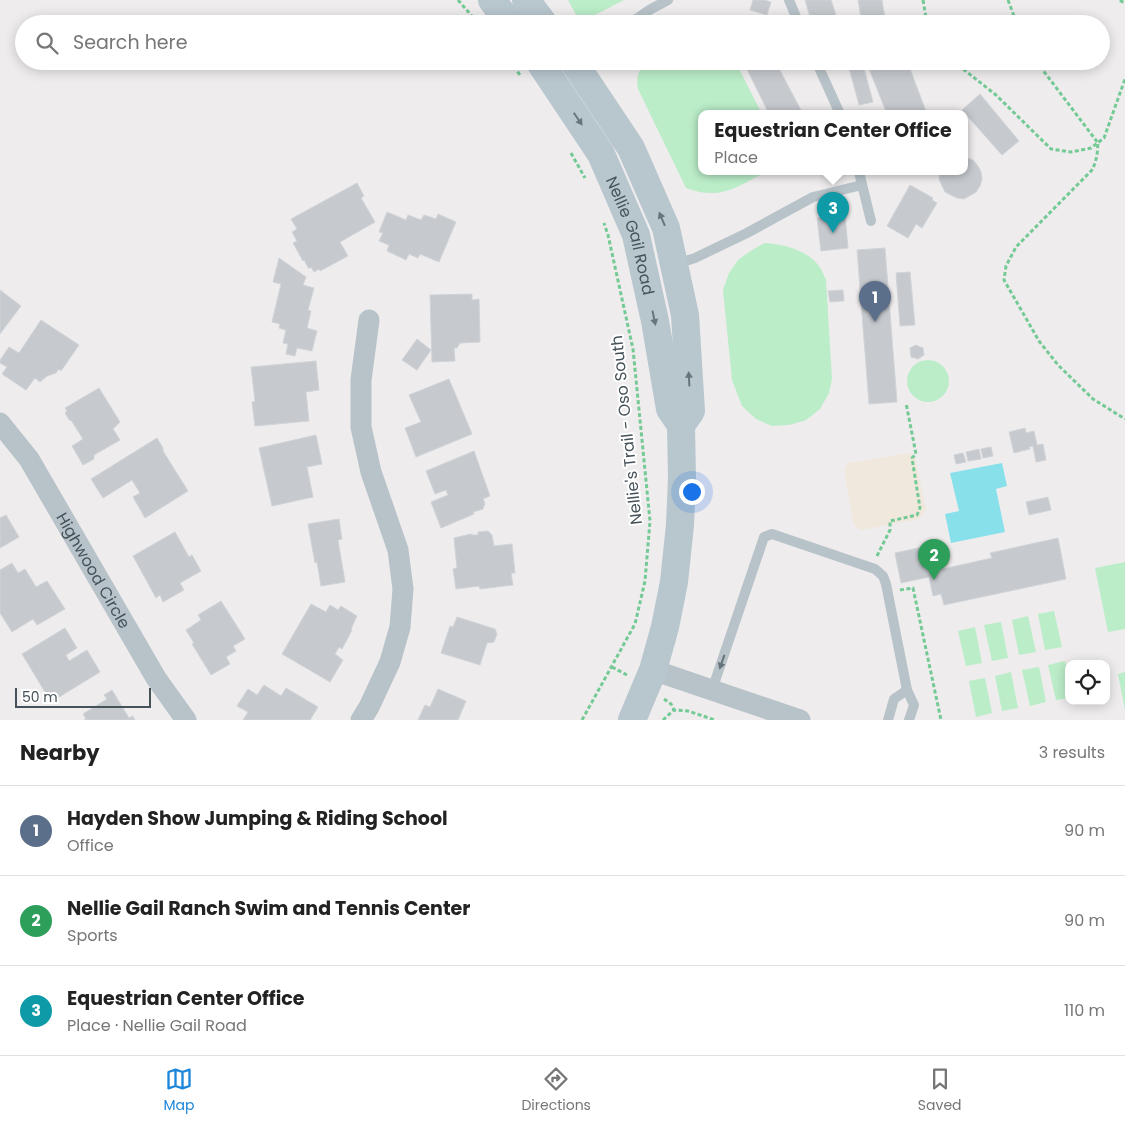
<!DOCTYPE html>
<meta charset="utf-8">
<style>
body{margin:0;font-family:Poppins,sans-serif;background:#f6f6f6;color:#222}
.controls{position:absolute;right:15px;bottom:15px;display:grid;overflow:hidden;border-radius:10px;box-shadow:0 2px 12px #0003}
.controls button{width:45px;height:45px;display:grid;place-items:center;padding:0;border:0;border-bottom:1px solid #e0e0e0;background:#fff;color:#222;font:25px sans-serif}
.scale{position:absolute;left:15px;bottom:12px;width:136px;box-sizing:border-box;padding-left:5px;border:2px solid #455259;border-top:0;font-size:14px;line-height:18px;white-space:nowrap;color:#455259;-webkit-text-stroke:4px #fff;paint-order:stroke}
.you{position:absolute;left:691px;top:491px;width:18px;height:18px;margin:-12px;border:4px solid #fff;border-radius:50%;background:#1a73e8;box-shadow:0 0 0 8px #1a73e833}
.badge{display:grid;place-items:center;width:32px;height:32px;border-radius:50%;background:#1c86da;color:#fff;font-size:16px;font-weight:700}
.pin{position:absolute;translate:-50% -41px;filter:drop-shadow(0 1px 2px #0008)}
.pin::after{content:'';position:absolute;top:26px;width:18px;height:15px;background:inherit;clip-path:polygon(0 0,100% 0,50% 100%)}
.popup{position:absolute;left:698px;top:110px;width:270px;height:65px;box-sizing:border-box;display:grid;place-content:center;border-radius:10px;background:#fff;filter:drop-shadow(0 1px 4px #0005);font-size:16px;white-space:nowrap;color:#767676}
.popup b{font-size:19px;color:#222}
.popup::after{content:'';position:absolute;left:50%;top:100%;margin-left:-10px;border:10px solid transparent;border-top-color:#fff}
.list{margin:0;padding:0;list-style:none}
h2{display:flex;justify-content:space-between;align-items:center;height:65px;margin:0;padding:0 20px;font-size:21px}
h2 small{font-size:16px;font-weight:400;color:#767676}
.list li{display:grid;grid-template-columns:32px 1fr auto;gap:15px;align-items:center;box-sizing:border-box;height:90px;padding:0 20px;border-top:1px solid #e0e0e0}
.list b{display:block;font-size:19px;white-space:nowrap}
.list p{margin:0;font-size:16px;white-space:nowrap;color:#767676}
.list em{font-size:16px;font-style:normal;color:#767676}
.icon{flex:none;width:28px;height:28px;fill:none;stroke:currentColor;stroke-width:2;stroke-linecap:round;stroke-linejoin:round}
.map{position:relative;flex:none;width:1125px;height:720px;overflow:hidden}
.search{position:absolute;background:#fff;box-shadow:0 2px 12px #0003;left:15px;right:15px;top:15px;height:55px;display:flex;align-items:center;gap:12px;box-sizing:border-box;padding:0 18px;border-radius:28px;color:#767676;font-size:19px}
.sheet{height:335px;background:#fff}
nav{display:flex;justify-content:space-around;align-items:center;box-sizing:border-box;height:70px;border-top:1px solid #e0e0e0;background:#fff;font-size:14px;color:#767676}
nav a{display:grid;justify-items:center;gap:2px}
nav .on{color:#1c86da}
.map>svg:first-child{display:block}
</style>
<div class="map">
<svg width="1125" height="720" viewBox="0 0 1125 720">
<rect width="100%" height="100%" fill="#efeced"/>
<g fill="#baedc8">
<polygon points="568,0 624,0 591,17 579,20"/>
<path d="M647,61H735L762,114H702V172H764L762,174C733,189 720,200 686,188L638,89C636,77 638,70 647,61Z"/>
<path d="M765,243C783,244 807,250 819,266C822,270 824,276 826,280L832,379L829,393L820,409L806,420L789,425L772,426L756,419L742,406L732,380L723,290L729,273L738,260L752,250Z"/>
<circle cx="928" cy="381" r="21"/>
<polygon points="1125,562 1125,629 1108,632 1095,568"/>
<polygon points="1054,611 1062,647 1045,650 1038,614"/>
<polygon points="1028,616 1036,652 1019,655 1012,620"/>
<polygon points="1001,622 1008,658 992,661 984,625"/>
<polygon points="975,627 982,663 966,666 958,631"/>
<polygon points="1065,661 1069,682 1069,698 1056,700 1048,665"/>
<polygon points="1039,667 1046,702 1030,706 1022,670"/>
<polygon points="1011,672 1018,708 1002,711 995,676"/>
<polygon points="1125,672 1125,710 1118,674"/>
<polygon points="985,678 992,713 976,717 969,681"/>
</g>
<polygon fill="#f1e8dd" points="908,453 915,458 926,509 919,519 861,530 854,525 844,470 848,463"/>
<polygon fill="#88e1ea" points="1002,463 1007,486 996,489 1005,532 951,543 945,514 959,511 950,473"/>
<g fill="#c6cacf" stroke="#d0d4d8">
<polygon points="753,0 764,0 771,2 767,15 750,10"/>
<polygon points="805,0 831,0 839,24 812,24"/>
<polygon points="858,0 882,0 886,24 862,24"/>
<polygon points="743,61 775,61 803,114 769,114"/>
<polygon points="858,61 862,61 873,102 859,105 848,64"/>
<polygon points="866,61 907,61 927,114 887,114"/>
<polygon points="980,94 1019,141 1002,155 962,110"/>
<polygon points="964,157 973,160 978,166 981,172 982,179 980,186 976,192 964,199 957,198 945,192 939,179 940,172 964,172"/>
<polygon points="357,183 364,196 361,198 375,222 340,242 348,256 320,271 319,269 314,272 311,267 309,269 304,260 303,261 293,243 297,241 292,232 297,229 291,219"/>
<polygon points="910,185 933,198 932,200 937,203 922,228 916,224 908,238 887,226"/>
<polygon points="387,212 406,220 408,215 421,220 424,215 436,219 438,214 456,222 439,262 420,254 418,258 409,254 406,260 387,251 389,245 379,241 383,233 379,232"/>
<polygon points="845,215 848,248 821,251 817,218"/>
<polygon points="885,248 897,402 869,404 857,250"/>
<polygon points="279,258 306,277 303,285 314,288 308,310 311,311 307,328 317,331 312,351 297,348 295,356 286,354 288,344 283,343 286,330 279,328 280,324 272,322 281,284 273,282"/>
<polygon points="910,272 915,325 900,326 896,273"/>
<polygon points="0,290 21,306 0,334"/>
<polygon points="843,290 844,301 830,302 828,291"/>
<polygon points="472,294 472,300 479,299 480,342 460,343 457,348 454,348 455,361 432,362 430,295"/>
<polygon points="41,320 79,345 61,371 59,369 56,373 47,376 40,382 35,378 26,390 2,374 7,367 0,363 0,360 9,347 19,353"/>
<polygon points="417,339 431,350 417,370 402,360"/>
<polygon points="916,345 923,348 924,355 918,359 911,357 910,348"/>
<polygon points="316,361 319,390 306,392 309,421 255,426 252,402 255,401 251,367"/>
<polygon points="449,379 472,434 416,457 405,428 421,422 409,395"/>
<polygon points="99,388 120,422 113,429 120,440 94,455 94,459 83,465 72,446 83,439 71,420 70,421 65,413 67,411 65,408"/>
<polygon points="1025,428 1026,433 1034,431 1037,445 1043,444 1046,460 1036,462 1033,446 1029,447 1030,449 1014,453 1009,432"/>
<polygon points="316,435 322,464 307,467 313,497 272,506 259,448"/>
<polygon points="157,438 163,448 163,451 188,491 145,518 133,497 140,493 132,480 103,498 91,479"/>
<polygon points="991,447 993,456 983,458 981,449"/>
<polygon points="979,449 981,459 968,461 966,452"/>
<polygon points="474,451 490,496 483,499 485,503 483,509 473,512 474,514 441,528 431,502 448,495 446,490 435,494 426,471"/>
<polygon points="963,453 966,462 956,464 954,455"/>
<polygon points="1048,497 1051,510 1029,515 1026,502"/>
<polygon points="6,515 19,537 0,548 0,518"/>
<polygon points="339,519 342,539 338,540 345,582 321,586 317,562 315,563 308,524"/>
<polygon points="488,531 492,535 494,546 512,544 515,573 511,573 513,585 480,589 479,586 456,589 453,569 457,568 454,538 471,534 473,535 478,535 478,532"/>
<polygon points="175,532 189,557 192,555 201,571 180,583 184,590 163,602 160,595 156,598 133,556"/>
<polygon points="1058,538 1066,579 944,605 941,594 933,596 929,577 901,583 895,553 932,545 938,570 992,558 990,553"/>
<polygon points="12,563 18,573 25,569 36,587 47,581 65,609 37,625 33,619 12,632 0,613 0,570"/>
<polygon points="221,601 245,639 233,646 236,651 226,657 230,664 211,675 192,644 194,643 186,630 201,620 198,615"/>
<polygon points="311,604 326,612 330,605 338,610 341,606 357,616 351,629 352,630 342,649 339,647 335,654 343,660 330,682 282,654"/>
<polygon points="457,617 495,629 497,634 494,642 487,643 480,665 441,653 450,626 453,627"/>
<polygon points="65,628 77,648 66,655 69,661 87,650 100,672 51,702 22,654"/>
<polygon points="264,685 281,696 286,688 318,707 310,720 243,720 248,712 237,706 248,689 257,695"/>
<polygon points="438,689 466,701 458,720 418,720 425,705 430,707"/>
<polygon points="112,690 129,718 133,716 135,720 84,720 86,719 83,714 107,699 104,695"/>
</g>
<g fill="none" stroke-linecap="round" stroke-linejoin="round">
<g stroke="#73ca95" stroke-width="3" stroke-dasharray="4 2.5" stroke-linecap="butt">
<polyline points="458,0 479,24"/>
<polyline points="923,0 927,24"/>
<polyline points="1008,0 1017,24"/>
<polyline points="1120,0 1125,4"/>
<polyline points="510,61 520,75"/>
<polyline points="953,61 996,95 1051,149 1071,152 1091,148 1104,138 1125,79"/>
<polyline points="1036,61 1098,143 1097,156 1093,169 1016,247 1006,266 1004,280 1039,341 1058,365 1093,399 1125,419"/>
<polyline points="571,153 585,178"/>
<polyline points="877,556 890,530 890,521 917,515 920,508 912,458 916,454 906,403"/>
<polyline points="900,590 913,588 941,720"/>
<polyline points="612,667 627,675"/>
<polyline points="664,699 671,704 674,710"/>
<polyline points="582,720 635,624 645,581 650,521 633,349 608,235 604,223"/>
<polyline points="663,720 674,710 688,711 715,720"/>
</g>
<g stroke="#b8c3c9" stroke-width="10">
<polyline points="789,0 799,24"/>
<polyline points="629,24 651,9 668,0"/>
<polyline points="816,61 840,114"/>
<polyline points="859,172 871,221"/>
<polyline points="676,264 695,258 747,233 813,197 862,185"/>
<polyline points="712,690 764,537 772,534 875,569 883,576 886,584 907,690 914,705 909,720"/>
<polyline points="888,720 894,699 907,690"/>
</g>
<g stroke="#b8c3c9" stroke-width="21">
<path id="s1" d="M0,423L29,459L156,678L186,720"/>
<polyline points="653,670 800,720"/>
<polyline points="361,720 369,707 390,662 400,627 403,589 398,550 371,472 361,427 361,380 369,320"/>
</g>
<g stroke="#b8c6ce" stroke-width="28">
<polyline points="492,0 510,24"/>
<polyline points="526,0 544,24"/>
<path id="s2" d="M539,61L601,154L636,235L655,321L670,409L681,425L682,478L680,525L674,582L665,627L653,670L632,720"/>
<polyline points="573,61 631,148 666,228 685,315 691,411 681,425"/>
</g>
</g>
<defs><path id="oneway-solid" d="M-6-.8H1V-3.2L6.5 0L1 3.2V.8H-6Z" transform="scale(1.25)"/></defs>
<g fill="#68757c">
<use href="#oneway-solid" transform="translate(578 119) rotate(56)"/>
<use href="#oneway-solid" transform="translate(662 219) rotate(-113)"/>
<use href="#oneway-solid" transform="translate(654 318) rotate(78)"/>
<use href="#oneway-solid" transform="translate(689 379) rotate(-93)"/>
</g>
<use fill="#68747b" href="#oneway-solid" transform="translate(722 662) rotate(109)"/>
<g text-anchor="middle" stroke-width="4" stroke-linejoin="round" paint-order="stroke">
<g font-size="16" fill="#455259" stroke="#fff">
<text dy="6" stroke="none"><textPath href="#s2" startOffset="199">Nellie Gail Road</textPath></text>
<text transform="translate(626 430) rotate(-96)" y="6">Nellie's Trail - Oso South</text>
<text dy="6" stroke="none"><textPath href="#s1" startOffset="175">Highwood Circle</textPath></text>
</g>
</g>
</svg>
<div class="controls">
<button><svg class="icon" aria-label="locate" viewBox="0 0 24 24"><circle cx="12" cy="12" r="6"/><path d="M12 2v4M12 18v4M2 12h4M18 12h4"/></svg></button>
</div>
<div class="scale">50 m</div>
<div class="you"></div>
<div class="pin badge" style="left:875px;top:322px;background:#5c6f8a">1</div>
<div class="pin badge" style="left:934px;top:580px;background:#2e9e5b">2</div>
<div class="pin badge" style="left:833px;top:233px;background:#0f9aa8">3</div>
<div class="popup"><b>Equestrian Center Office</b>Place</div>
<div class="search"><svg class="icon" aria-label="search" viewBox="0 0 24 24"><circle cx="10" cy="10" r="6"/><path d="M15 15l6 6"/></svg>Search here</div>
</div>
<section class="sheet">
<h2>Nearby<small>3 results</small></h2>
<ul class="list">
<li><span class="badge" style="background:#5c6f8a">1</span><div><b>Hayden Show Jumping &amp; Riding School</b><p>Office</p></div><em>90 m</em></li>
<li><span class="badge" style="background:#2e9e5b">2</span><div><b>Nellie Gail Ranch Swim and Tennis Center</b><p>Sports</p></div><em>90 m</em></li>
<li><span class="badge" style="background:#0f9aa8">3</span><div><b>Equestrian Center Office</b><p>Place · Nellie Gail Road</p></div><em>110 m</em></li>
</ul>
</section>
<nav>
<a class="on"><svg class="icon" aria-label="map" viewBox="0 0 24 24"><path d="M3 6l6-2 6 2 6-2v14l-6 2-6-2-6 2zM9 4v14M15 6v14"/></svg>Map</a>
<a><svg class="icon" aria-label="directions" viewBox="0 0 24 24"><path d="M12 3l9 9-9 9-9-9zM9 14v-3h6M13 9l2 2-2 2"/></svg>Directions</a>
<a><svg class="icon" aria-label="saved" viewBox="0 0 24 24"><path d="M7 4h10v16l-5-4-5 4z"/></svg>Saved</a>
</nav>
